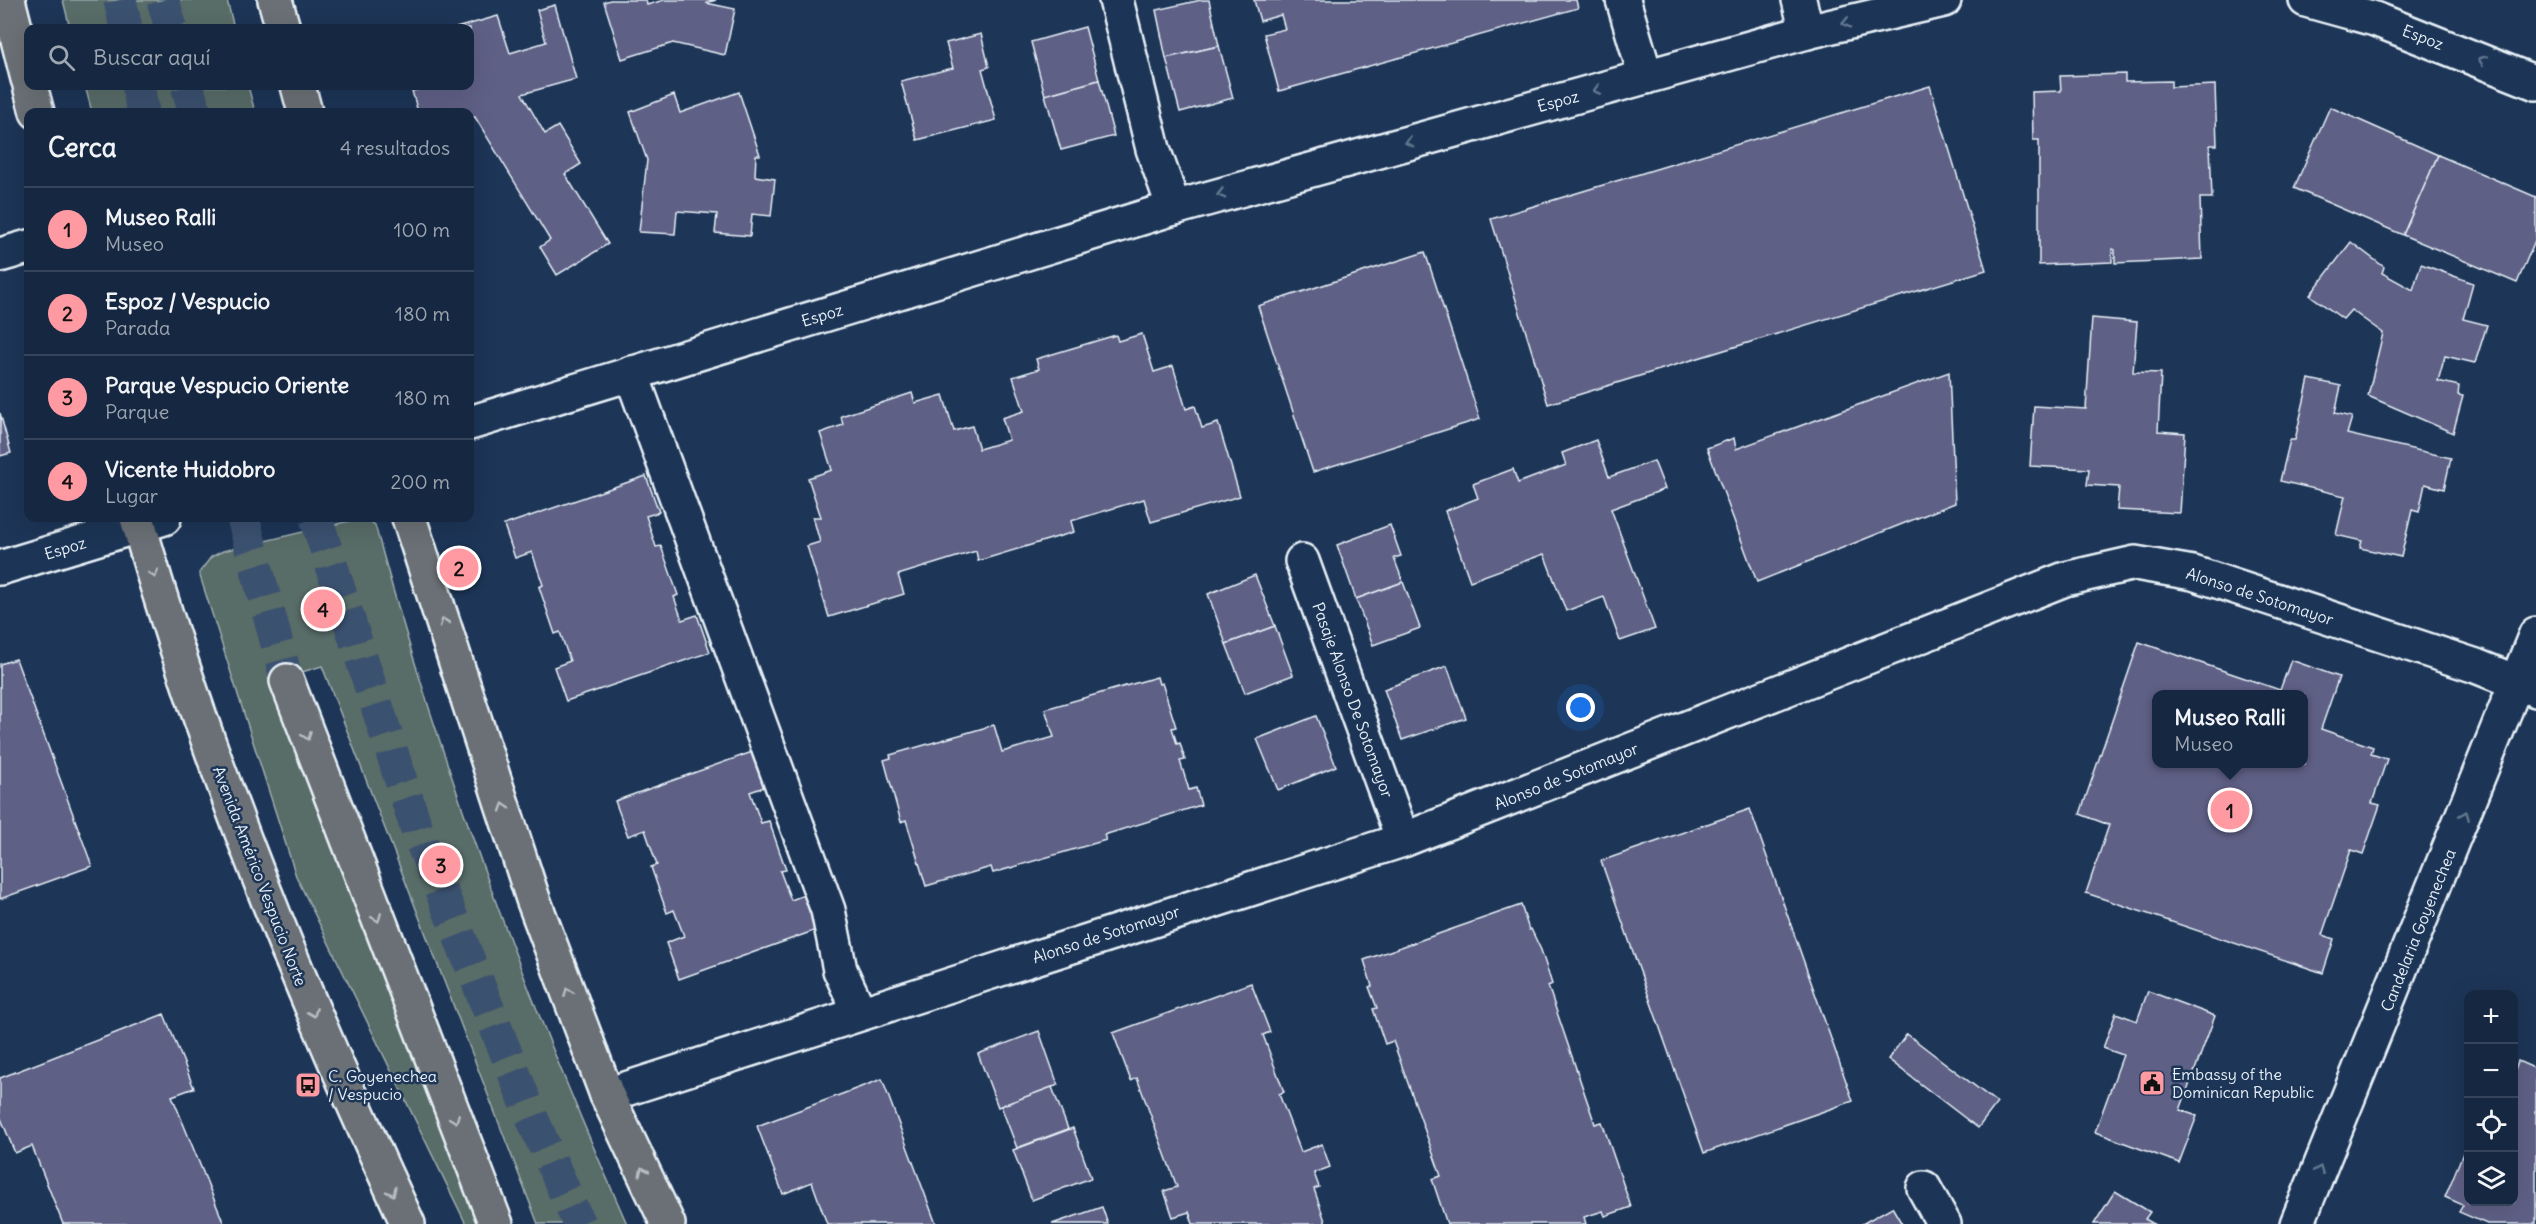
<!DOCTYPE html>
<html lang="es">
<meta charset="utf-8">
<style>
body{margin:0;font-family:Delius,sans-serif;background:#1f3048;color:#f1f3f6}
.controls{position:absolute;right:18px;bottom:18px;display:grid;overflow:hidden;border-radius:12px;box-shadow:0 6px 24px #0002}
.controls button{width:54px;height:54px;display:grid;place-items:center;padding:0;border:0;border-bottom:2px solid #35445a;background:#162841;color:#f1f3f6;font:30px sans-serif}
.you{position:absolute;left:1581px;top:708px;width:21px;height:21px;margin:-15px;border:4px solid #fff;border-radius:50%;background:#1a73e8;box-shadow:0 0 0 9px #1a73e833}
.badge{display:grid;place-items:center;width:39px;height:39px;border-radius:50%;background:#ff9aa2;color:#111;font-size:20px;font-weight:700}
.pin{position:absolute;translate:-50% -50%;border:3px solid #fff;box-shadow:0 2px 6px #0006}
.popup{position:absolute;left:2152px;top:690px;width:156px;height:78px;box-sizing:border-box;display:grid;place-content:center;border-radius:12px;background:#162841;filter:drop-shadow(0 2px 4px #0005);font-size:20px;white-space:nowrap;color:#9ea6b1}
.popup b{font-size:22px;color:#f1f3f6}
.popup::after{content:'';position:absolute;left:50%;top:100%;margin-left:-12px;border:12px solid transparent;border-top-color:#162841}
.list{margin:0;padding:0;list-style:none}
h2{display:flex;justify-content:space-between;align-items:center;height:78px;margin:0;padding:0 24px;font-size:26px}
h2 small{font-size:20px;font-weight:400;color:#9ea6b1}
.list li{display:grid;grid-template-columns:39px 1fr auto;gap:18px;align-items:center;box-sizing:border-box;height:84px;padding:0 24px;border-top:2px solid #35445a}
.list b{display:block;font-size:22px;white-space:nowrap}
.list p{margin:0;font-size:20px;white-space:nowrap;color:#9ea6b1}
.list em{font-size:20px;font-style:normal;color:#9ea6b1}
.icon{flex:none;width:33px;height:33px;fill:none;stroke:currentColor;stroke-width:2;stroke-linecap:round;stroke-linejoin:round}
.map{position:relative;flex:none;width:2536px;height:1224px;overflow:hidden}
.search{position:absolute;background:#162841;box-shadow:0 6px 24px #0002;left:24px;top:24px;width:450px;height:66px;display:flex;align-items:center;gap:15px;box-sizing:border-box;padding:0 21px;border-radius:12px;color:#9ea6b1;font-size:22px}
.panel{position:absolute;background:#162841;box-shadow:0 6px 24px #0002;left:24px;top:108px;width:450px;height:414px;border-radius:12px}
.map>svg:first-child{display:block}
</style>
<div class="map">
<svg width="2536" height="1224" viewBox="0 0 2536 1224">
<rect width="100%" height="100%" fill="#1d3557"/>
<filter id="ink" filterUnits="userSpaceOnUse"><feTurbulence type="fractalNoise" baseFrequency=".0167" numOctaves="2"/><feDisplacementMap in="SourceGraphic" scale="12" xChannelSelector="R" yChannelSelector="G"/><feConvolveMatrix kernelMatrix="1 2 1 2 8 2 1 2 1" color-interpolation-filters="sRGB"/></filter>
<g filter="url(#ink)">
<g fill="#586c68" stroke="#a0aeb0" stroke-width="1.5">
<polygon points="63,0 227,0 234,28 70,28"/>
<polygon points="85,86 248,86 255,112 92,112"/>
<path d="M362,518H366L375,525C440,765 526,997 627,1224H538L322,666L275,680L480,1224H466L296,876L199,573L211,557L223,551Z"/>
</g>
<g fill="#5e6186" stroke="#e8f1f8" stroke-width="1.5" fill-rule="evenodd">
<polygon points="610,0 646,0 647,5 664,0 716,0 706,3 735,9 725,55 673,43 622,59 604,2"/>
<polygon points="1201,0 1209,0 1219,46 1166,58 1156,10"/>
<polygon points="1254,0 1576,0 1578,8 1279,91 1264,34 1285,29 1281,15 1260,21"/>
<polygon points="555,5 576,79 522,94 545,134 558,126 581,164 565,174 608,244 557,275 540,247 550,240 475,117 470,118 470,112 418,112 412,91 432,86 470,86 470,28 456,28 498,16 510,53 546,42 537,10"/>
<polygon points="1085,27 1099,80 1045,95 1031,42"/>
<polygon points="981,34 989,67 982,69 996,120 917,140 901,81 953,68 946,43"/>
<polygon points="1219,46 1233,98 1180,112 1166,58"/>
<polygon points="2125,74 2125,82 2171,81 2171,87 2215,85 2217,145 2210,145 2212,198 2200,198 2202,259 2115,263 2115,250 2112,249 2112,262 2039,265 2039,140 2033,140 2032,92 2061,91 2060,76"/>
<polygon points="1099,80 1114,136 1061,150 1045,95"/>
<polygon points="1930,86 1986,270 1548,404 1491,219"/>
<polygon points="739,92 760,155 756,155 755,176 775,179 771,216 752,214 750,236 715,233 717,214 677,211 675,234 639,232 647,160 630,112 674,95 680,113"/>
<polygon points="2330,107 2438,155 2403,235 2294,188"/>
<polygon points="2438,155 2536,197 2536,238 2517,283 2403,235"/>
<polygon points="2351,242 2384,267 2382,273 2413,290 2421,264 2473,283 2463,319 2487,325 2475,363 2445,356 2438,381 2459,386 2458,395 2463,396 2453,433 2368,396 2383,333 2351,310 2343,319 2310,295"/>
<polygon points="1425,252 1480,419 1313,472 1258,306"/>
<polygon points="2092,318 2137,322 2133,372 2161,373 2158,431 2185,433 2180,513 2117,510 2119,487 2087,485 2089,469 2030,466 2034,406 2086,409"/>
<polygon points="1142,334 1154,372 1173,366 1186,409 1195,406 1202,428 1218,423 1240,496 1151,522 1144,499 1071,521 1074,532 978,561 976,551 898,575 904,594 829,617 807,546 820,542 813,517 821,517 808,478 832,470 820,433 843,425 841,416 912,393 915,403 943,395 954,431 972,426 979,449 1009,440 1002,418 1024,411 1013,377 1039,369 1036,359 1116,335 1118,341"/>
<polygon points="1949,372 1955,503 1757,582 1707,448 1734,438 1736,449"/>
<polygon points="2309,379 2341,386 2335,413 2352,417 2347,434 2451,458 2444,489 2425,484 2419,512 2412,510 2401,557 2360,548 2362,541 2336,535 2345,496 2280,481 2290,440 2295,440"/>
<polygon points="0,413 11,453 0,456"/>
<polygon points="1596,440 1609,477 1654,461 1665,489 1611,509 1655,629 1620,641 1604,597 1566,611 1544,554 1470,581 1445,511 1478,498 1473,484 1513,469 1518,483 1566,465 1562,453"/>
<polygon points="646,476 659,512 646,516 656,547 661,546 678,595 674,597 682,620 697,615 710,652 566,701 554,667 570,661 560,632 555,634 539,587 543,585 532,552 515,558 504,525"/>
<polygon points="1390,525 1401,556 1394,558 1403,582 1356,599 1337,545"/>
<polygon points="1255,575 1275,626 1226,644 1208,594"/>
<polygon points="1403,582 1420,628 1373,645 1356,599"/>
<polygon points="1275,626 1293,675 1245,693 1226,644"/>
<path d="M2139,642L2280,690L2291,660L2339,677L2321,729L2373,747L2371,754L2387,759L2372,803L2380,805L2363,854L2351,850L2322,935L2334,939L2323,973L2086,893L2109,825L2080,814ZM2156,694H2304V764H2156Z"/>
<polygon points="16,659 92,866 0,899 0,664"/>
<polygon points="1447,666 1466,718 1402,740 1384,689"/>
<polygon points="1157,677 1159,684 1162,683 1176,727 1172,728 1177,744 1180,743 1185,760 1180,761 1189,790 1196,788 1201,805 1104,835 1106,840 993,873 991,867 926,886 906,820 901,822 884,760 891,758 890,755 994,725 1002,752 1054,737 1045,709"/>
<polygon points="1316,716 1336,766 1278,790 1257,739"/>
<polygon points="755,751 767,786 750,792 761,823 769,821 786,870 780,871 791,900 807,894 819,929 679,979 666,943 684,936 674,910 667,913 651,867 657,865 645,830 628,836 615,801"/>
<polygon points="1750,809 1853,1101 1704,1153 1601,861"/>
<polygon points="1521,905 1529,930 1531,929 1541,950 1552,984 1548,986 1595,1124 1602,1122 1631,1207 1605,1216 1603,1211 1584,1217 1586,1224 1447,1224 1432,1179 1441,1176 1393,1041 1385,1044 1373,1009 1377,1008 1369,987 1372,986 1364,960"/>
<polygon points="1251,983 1270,1032 1263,1035 1284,1092 1279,1094 1301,1152 1322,1144 1330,1167 1314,1173 1319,1187 1314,1189 1326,1224 1193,1224 1189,1212 1173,1217 1164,1191 1177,1187 1137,1078 1131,1081 1113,1033"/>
<polygon points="2148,991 2215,1016 2180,1110 2197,1116 2179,1163 2095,1132 2123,1055 2103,1048 2116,1013 2137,1021"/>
<polygon points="164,1014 194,1088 172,1096 224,1224 63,1224 32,1146 15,1153 0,1116 0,1078"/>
<polygon points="1039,1031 1058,1085 998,1107 978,1054"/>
<polygon points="1907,1034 1997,1103 1978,1128 1888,1059"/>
<polygon points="2518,1061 2536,1069 2536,1224 2487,1224 2459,1212 2463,1205 2445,1197 2468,1141 2468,1202 2514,1202 2514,1072"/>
<polygon points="882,1079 936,1224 827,1224 812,1182 783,1194 757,1126"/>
<polygon points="1052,1087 1068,1129 1017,1148 1001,1106"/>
<polygon points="1073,1128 1091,1178 1032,1200 1013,1150"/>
<polygon points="2115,1191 2150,1212 2145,1219 2154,1224 2094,1224"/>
<polygon points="1102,1207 1108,1224 1052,1224"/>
<polygon points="1892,1207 1902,1224 1862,1224"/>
</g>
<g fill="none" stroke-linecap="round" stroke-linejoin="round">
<g stroke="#3b516f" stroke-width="33" stroke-dasharray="33 16" stroke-linecap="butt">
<polyline points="120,0 126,28"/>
<polyline points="163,0 171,28"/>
<polyline points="138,86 143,112"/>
<polyline points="187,86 195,112"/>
<polyline points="243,518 287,681"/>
<polyline points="316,518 418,833 532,1118 579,1224"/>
</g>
<g stroke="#e8f1f8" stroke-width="38">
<g id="minor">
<polyline points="1116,0 1153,149 1174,208"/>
<polyline points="1623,0 1646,77"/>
<polyline points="1799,0 1807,32"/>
<polyline points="2306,0 2375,19 2536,83"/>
<polyline points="0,255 28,247"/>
<polyline points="631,373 828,910 840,970 860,1013"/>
<polyline points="470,423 1174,208 1807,32 1944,0"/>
<polyline points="1302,561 1403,840"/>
<polyline points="0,568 164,518"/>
<polyline points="607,1095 1403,840 2065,579 2135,563 2193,573 2476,666 2536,690"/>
<polyline points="1924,1188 1944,1224"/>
<polyline points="2297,1224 2536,634"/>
</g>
</g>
<g stroke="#e8f1f8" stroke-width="38">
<g id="major">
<polyline points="8,0 28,79"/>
<polyline points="275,0 283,28"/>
<polyline points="30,86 37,112"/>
<polyline points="298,86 305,112"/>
<path d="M137,518C206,761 302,995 408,1224"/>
<polyline points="409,518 533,899 607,1095 668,1224"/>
</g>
</g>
<g stroke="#e8f1f8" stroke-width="38">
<polyline id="highway" points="287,681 496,1224"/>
</g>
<use href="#minor" stroke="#1d3557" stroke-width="33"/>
<use href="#major" stroke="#6a7074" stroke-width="33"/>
<use href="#highway" stroke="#6a7074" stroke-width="33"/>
</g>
<defs><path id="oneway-chevron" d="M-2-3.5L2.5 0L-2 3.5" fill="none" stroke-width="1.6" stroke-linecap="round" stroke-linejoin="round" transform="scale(1.5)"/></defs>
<g stroke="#64778f">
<use href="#oneway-chevron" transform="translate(1846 23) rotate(167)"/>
<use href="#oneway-chevron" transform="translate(2482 60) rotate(-157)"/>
<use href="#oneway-chevron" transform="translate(1597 90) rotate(165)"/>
<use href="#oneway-chevron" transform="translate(1409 142) rotate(165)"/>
<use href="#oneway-chevron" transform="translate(1221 194) rotate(165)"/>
<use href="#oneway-chevron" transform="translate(2465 815) rotate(-68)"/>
<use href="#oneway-chevron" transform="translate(2319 1170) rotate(-68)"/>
</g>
<g stroke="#b6bdc3">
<use href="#oneway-chevron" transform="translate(154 574) rotate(74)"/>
<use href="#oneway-chevron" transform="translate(444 622) rotate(-109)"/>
<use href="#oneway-chevron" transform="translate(307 736) rotate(70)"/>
<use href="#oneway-chevron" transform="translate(504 807) rotate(-108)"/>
<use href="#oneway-chevron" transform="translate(377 918) rotate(69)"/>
<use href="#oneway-chevron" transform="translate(568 992) rotate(-111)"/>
<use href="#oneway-chevron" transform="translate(313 1013) rotate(67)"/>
<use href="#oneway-chevron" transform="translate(455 1119) rotate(69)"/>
<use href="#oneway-chevron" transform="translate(643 1171) rotate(-116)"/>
<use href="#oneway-chevron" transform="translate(392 1192) rotate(64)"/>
</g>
</g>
<defs>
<g id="civic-square" transform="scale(1.35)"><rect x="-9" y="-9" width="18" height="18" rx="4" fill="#ff9aa2" stroke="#1d3557"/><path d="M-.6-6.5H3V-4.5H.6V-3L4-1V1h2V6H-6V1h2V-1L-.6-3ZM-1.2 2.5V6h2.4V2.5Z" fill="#111"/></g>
<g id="bus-square" transform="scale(1.35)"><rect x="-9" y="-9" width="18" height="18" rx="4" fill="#ff9aa2" stroke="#1d3557"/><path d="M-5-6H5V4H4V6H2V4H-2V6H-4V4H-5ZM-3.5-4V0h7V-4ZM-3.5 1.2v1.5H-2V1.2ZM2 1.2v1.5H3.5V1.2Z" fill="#111"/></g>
</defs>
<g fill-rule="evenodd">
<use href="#civic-square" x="2152" y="1083"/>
<use href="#bus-square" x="308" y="1085"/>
</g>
<g text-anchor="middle" stroke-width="5" stroke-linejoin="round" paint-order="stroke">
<g font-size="16" fill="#e8f1f8" stroke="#1d3557">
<text transform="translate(2423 37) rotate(21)" y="6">Espoz</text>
<text transform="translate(1558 101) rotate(-15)" y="6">Espoz</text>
<text transform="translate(822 315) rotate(-17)" y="6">Espoz</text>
<text transform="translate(65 548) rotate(-17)" y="6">Espoz</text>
<text transform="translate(2260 596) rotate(18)" y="6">Alonso de Sotomayor</text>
<text transform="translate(1353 700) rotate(70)" y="6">Pasaje Alonso De Sotomayor</text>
<text transform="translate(1566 776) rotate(-22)" y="6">Alonso de Sotomayor</text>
<text transform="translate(260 876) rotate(69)" y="6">Avenida Américo Vespucio Norte</text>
<text transform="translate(2418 930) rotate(-68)" y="6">Candelaria Goyenechea</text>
<text transform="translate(1106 934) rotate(-18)" y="6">Alonso de Sotomayor</text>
</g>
<g font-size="16" fill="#e8f1f8" stroke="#1d3557" text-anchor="start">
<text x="2172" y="1080">Embassy of the<tspan x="2172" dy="18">Dominican Republic</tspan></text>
<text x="328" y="1082">C. Goyenechea<tspan x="328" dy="18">/ Vespucio</tspan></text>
</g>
</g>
</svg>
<div class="controls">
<button>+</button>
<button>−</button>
<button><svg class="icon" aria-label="locate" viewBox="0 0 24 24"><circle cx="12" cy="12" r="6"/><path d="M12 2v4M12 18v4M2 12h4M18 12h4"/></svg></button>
<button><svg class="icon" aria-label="layers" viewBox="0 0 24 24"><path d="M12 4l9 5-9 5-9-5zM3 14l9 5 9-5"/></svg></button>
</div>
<div class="you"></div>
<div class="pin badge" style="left:2230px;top:810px">1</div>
<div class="popup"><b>Museo Ralli</b>Museo</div>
<div class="pin badge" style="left:459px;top:568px">2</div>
<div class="pin badge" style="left:441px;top:865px">3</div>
<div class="pin badge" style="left:323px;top:609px">4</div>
<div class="search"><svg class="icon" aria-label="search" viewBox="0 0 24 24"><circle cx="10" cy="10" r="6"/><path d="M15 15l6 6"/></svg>Buscar aquí</div>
<section class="panel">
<h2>Cerca<small>4 resultados</small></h2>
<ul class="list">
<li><span class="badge">1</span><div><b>Museo Ralli</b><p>Museo</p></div><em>100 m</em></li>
<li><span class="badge">2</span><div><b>Espoz / Vespucio</b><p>Parada</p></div><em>180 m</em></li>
<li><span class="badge">3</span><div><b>Parque Vespucio Oriente</b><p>Parque</p></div><em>180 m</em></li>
<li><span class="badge">4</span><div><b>Vicente Huidobro</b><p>Lugar</p></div><em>200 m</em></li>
</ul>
</section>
</div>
